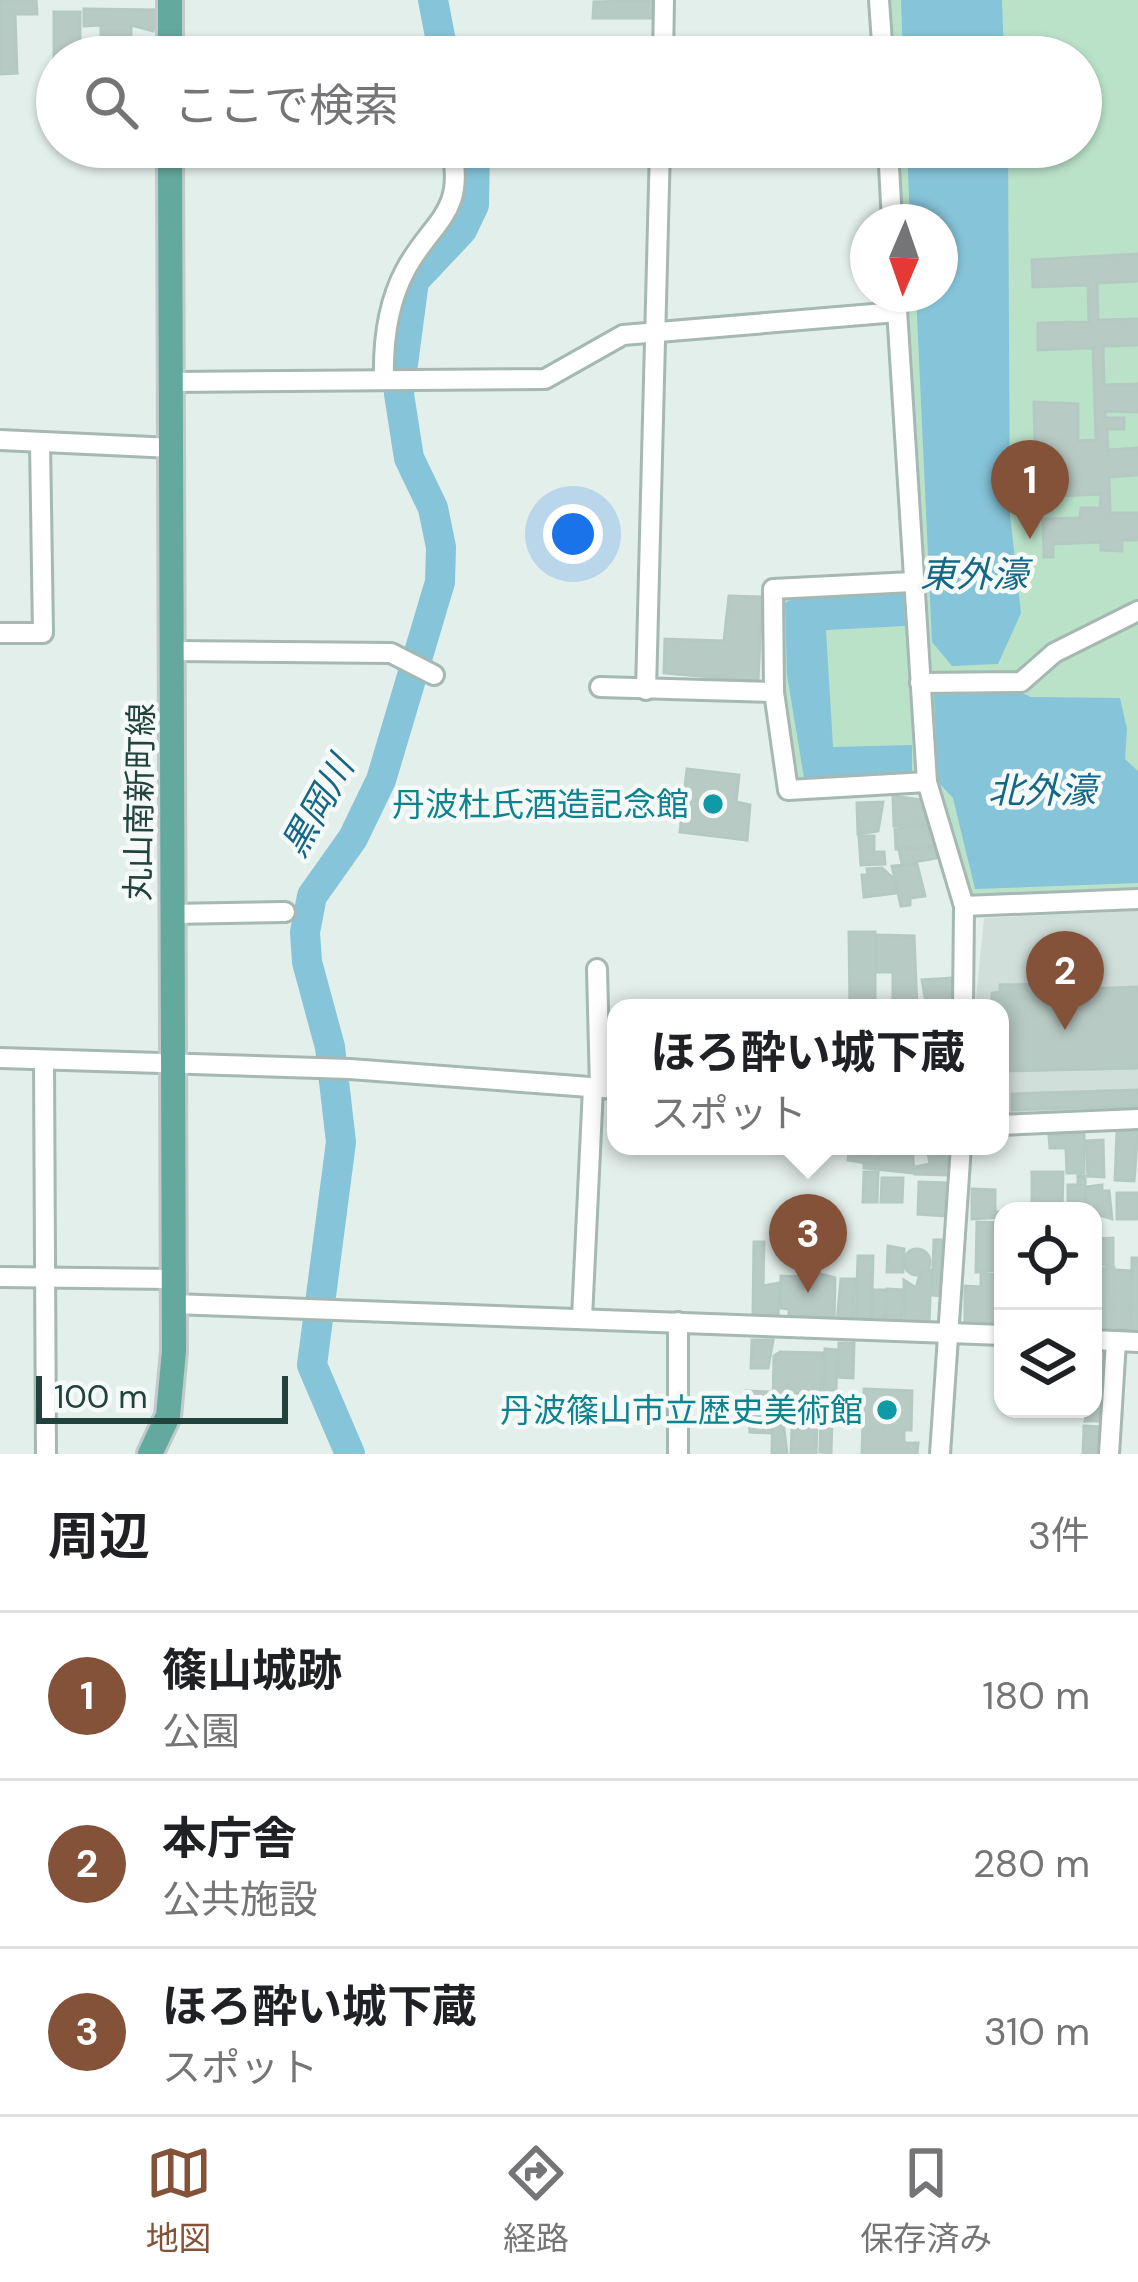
<!DOCTYPE html>
<html lang="ja">
<meta charset="utf-8">
<style>
body{margin:0;font-family:"DM Sans","Noto Sans JP",sans-serif;background:#f2f2f2;color:#202124}
.controls{position:absolute;right:36px;bottom:36px;display:grid;overflow:hidden;border-radius:24px;box-shadow:0 3px 9px #0004}
.controls button{width:108px;height:108px;display:grid;place-items:center;padding:0;border:0;border-bottom:3px solid #e0e0e0;background:#fff;color:#202124;font:60px sans-serif}
.compass{position:absolute;left:850px;top:204px;width:108px;height:108px;border-radius:50%;background:#fff;box-shadow:0 3px 9px #0004;rotate:182deg}
.scale{position:absolute;left:36px;bottom:30px;width:252px;box-sizing:border-box;padding-left:12px;border:6px solid #21423d;border-top:0;font-size:33px;line-height:42px;white-space:nowrap;color:#21423d;-webkit-text-stroke:9px #f5faf8;paint-order:stroke}
.you{position:absolute;left:573px;top:534px;width:42px;height:42px;margin:-30px;border:9px solid #fff;border-radius:50%;background:#1a73e8;box-shadow:0 0 0 18px #1a73e833}
.badge{display:grid;place-items:center;width:78px;height:78px;border-radius:50%;background:#845238;color:#fff;font-size:39px;font-weight:700}
.pin{position:absolute;translate:-50% -99px;filter:drop-shadow(0 3px 6px #0008)}
.pin::after{content:'';position:absolute;top:63px;width:42px;height:36px;background:inherit;clip-path:polygon(0 0,100% 0,50% 100%)}
.popup{position:absolute;left:607px;top:999px;width:402px;height:156px;box-sizing:border-box;display:grid;place-content:center;border-radius:24px;background:#fff;filter:drop-shadow(0 3px 9px #0005);font-size:39px;white-space:nowrap;color:#757577}
.popup b{font-size:45px;color:#202124}
.popup::after{content:'';position:absolute;left:50%;top:100%;margin-left:-24px;border:24px solid transparent;border-top-color:#fff}
.list{margin:0;padding:0;list-style:none}
h2{display:flex;justify-content:space-between;align-items:center;height:156px;margin:0;padding:0 48px;font-size:51px}
h2 small{font-size:39px;font-weight:400;color:#757577}
.list li{display:grid;grid-template-columns:78px 1fr auto;gap:36px;align-items:center;box-sizing:border-box;height:168px;padding:0 48px;border-top:3px solid #e0e0e0}
.list b{display:block;font-size:45px;white-space:nowrap}
.list p{margin:0;font-size:39px;white-space:nowrap;color:#757577}
.list em{font-size:39px;font-style:normal;color:#757577}
.icon{flex:none;width:66px;height:66px;fill:none;stroke:currentColor;stroke-width:2;stroke-linecap:round;stroke-linejoin:round}
.map{position:relative;flex:none;width:1138px;height:1454px;overflow:hidden}
.search{position:absolute;background:#fff;box-shadow:0 3px 9px #0004;left:36px;right:36px;top:36px;height:132px;display:flex;align-items:center;gap:30px;box-sizing:border-box;padding:0 42px;border-radius:66px;color:#757577;font-size:45px}
.sheet{height:660px;background:#fff}
nav{display:flex;justify-content:space-around;align-items:center;box-sizing:border-box;height:168px;border-top:3px solid #e0e0e0;background:#fff;font-size:33px;color:#757577}
nav a{display:grid;justify-items:center;gap:6px}
nav .on{color:#845238}
.map>svg:first-child{display:block}
</style>
<div class="map">
<svg width="1138" height="1454" viewBox="0 0 1138 1454">
<rect width="100%" height="100%" fill="#e3efeb"/>
<polygon fill="#d1dfda" points="1138,911 1138,1111 1000,1117 1000,1008 975,1008 984,918"/>
<polygon fill="#bae2c9" points="888,0 1138,0 1138,888 970,895 935,774 786,781 773,590 916,586 902,294 940,294 940,222 899,222 895,147 1081,147 1081,57 891,57"/>
<g fill="#86c4d9">
<polygon points="901,0 1002,0 1004,57 903,57"/>
<polygon points="907,147 1008,147 1010,515 1021,613 998,664 952,666 932,642 916,294 940,294 940,222 910,222"/>
<polygon points="904,591 905,626 826,630 833,747 912,745 912,772 804,778 787,675 785,603 798,596"/>
<polygon points="1020,692 1031,697 1120,698 1127,729 1125,759 1138,771 1138,883 975,889 953,798 938,782 934,695"/>
</g>
<g fill="none" stroke-linecap="round" stroke-linejoin="round">
<g stroke="#86c4d9" stroke-width="30">
<polyline points="433,0 444,57"/>
<polyline points="350,1454 312,1365 341,1142 330,1047 307,962 305,932 312,896 353,838 381,780 440,582 441,547 433,508 409,458 399,394 414,281 462,230 474,205 475,147"/>
</g>
</g>
<g fill="#b8cac4" stroke="#b5c9c3" stroke-width="3">
<polygon points="0,0 36,0 37,14 15,14 17,73 0,74"/>
<polygon points="657,0 657,18 593,18 594,2"/>
<polygon points="84,9 158,10 153,31 131,25 131,45 143,45 143,57 118,51 118,57 101,57 101,37 112,37 112,34 101,35 101,25 84,26"/>
<rect x="54" y="12" width="26" height="45"/>
<polygon points="1138,254 1138,281 1097,283 1098,320 1138,319 1138,345 1103,346 1104,385 1138,384 1138,412 1105,411 1105,418 1124,418 1124,429 1107,429 1108,450 1138,448 1138,475 1109,477 1110,513 1138,513 1138,540 1122,540 1122,551 1101,550 1101,542 1053,544 1053,557 1044,557 1043,519 1080,518 1081,508 1100,508 1101,494 1057,496 1057,504 1036,504 1034,402 1078,404 1078,441 1096,440 1093,348 1038,350 1038,323 1089,322 1088,285 1033,287 1032,260"/>
<polygon points="729,596 762,597 758,681 664,673 665,639 724,641"/>
<polygon points="687,769 739,775 736,802 750,805 747,840 680,832"/>
<polygon points="893,796 922,800 927,824 894,826"/>
<polygon points="883,802 878,831 858,834 857,803"/>
<polygon points="931,825 933,845 896,849 895,829"/>
<polygon points="859,836 874,836 874,852 884,852 885,864 861,865"/>
<polygon points="935,846 936,858 902,864 899,850"/>
<polygon points="917,864 925,896 910,898 910,905 901,906 892,866"/>
<polygon points="882,868 895,880 897,893 864,897 862,875 868,875 867,869"/>
<polygon points="849,932 875,932 875,1008 850,1008"/>
<polygon points="876,935 914,936 917,1008 893,1005 893,972 876,972"/>
<polygon points="951,978 955,1008 927,1008 922,980"/>
<polygon points="1058,984 1059,990 1138,987 1138,1068 1000,1071 1000,1008 992,1008 992,993 1000,992 1000,985"/>
<polygon points="1138,1090 1138,1106 1012,1110 1012,1094"/>
<polygon points="1117,1131 1138,1131 1134,1181 1115,1180"/>
<polygon points="1084,1133 1084,1173 1067,1173 1066,1148 1050,1148 1049,1135"/>
<polygon points="1103,1140 1104,1177 1088,1176 1086,1141"/>
<polygon points="850,1146 878,1146 877,1165 848,1160"/>
<polygon points="879,1146 912,1146 914,1173 864,1168 864,1164 878,1165"/>
<polygon points="927,1146 950,1146 950,1175 915,1174 915,1167 930,1164"/>
<polygon points="864,1172 878,1172 877,1202 863,1202"/>
<polygon points="1032,1172 1063,1172 1062,1211 1032,1210"/>
<polygon points="1078,1175 1085,1176 1085,1205 1068,1205 1068,1185 1078,1185"/>
<polygon points="882,1178 903,1178 902,1202 881,1202"/>
<polygon points="919,1182 947,1183 945,1216 918,1214"/>
<polygon points="1102,1185 1102,1191 1109,1191 1112,1219 1086,1211 1086,1187"/>
<polygon points="972,1189 995,1190 995,1212 1003,1212 1003,1217 972,1219"/>
<rect x="1117" y="1193" width="21" height="26"/>
<polygon points="977,1222 1002,1223 1001,1270 976,1272"/>
<polygon points="1093,1231 1095,1239 1113,1238 1113,1267 1093,1262"/>
<polygon points="934,1240 946,1240 942,1296 932,1295"/>
<polygon points="754,1242 764,1242 763,1286 779,1283 778,1319 753,1317"/>
<polygon points="888,1246 904,1249 903,1272 887,1272"/>
<circle cx="917" cy="1262" r="13"/>
<polygon points="858,1256 873,1256 871,1324 856,1323"/>
<polygon points="1132,1258 1138,1258 1138,1331 1131,1331"/>
<polygon points="1114,1268 1112,1330 1093,1329 1093,1269"/>
<polygon points="931,1270 929,1325 905,1325 904,1280 916,1288 921,1271"/>
<polygon points="1115,1270 1131,1271 1130,1329 1114,1329"/>
<polygon points="810,1271 835,1278 834,1322 789,1320 789,1309 780,1308 781,1276 810,1277"/>
<polygon points="981,1274 1001,1275 1000,1324 965,1323 965,1286 981,1287"/>
<polygon points="841,1279 855,1279 853,1323 837,1322"/>
<polygon points="887,1289 903,1290 902,1320 886,1320"/>
<polygon points="873,1290 886,1290 884,1323 872,1323"/>
<polygon points="752,1340 773,1340 768,1368 751,1368"/>
<polygon points="839,1343 854,1343 853,1378 838,1377"/>
<polygon points="825,1349 837,1350 836,1390 824,1390"/>
<polygon points="780,1352 823,1353 821,1394 786,1393 786,1398 797,1398 797,1422 783,1421 787,1454 772,1453 774,1356"/>
<polygon points="1093,1352 1106,1352 1105,1386 1093,1385"/>
<polygon points="1097,1388 1104,1388 1102,1421 1085,1421"/>
<polygon points="864,1389 912,1391 911,1430 904,1430 904,1443 918,1443 917,1454 862,1454"/>
<polygon points="746,1391 771,1392 770,1433 750,1432"/>
<polygon points="821,1415 832,1416 831,1453 820,1452"/>
<polygon points="800,1421 817,1422 816,1454 791,1454 792,1429 799,1429"/>
<polygon points="1084,1426 1101,1427 1100,1454 1083,1454"/>
</g>
<g fill="none" stroke-linecap="round" stroke-linejoin="round">
<g stroke="#a5b8b3" stroke-width="24">
<g id="minor">
<polyline points="879,0 883,57"/>
<polyline points="663,57 664,0"/>
<polyline points="888,147 892,222"/>
<polyline points="896,294 927,782 964,906 963,1008"/>
<path d="M384,380C383,343 387,305 405,271C431,221 467,214 451,147"/>
<polyline points="172,382 545,379 623,335 897,312"/>
<polyline points="0,440 173,448"/>
<polyline points="912,582 773,589 774,692 788,790 927,782"/>
<polyline points="0,633 43,633 40,442"/>
<polyline points="174,651 391,653 434,675"/>
<polyline points="920,683 1021,682 1054,653 1138,611"/>
<polyline points="600,687 774,692"/>
<polyline points="646,690 660,147"/>
<polyline points="964,906 1138,899"/>
<polyline points="170,914 285,912"/>
<polyline points="597,969 600,1088"/>
<polyline points="0,1058 350,1069 616,1089"/>
<polyline points="44,1061 46,1454"/>
<polyline points="1000,1125 1138,1119"/>
<polyline points="0,1277 171,1279"/>
<polyline points="173,1304 1003,1335"/>
<polyline points="582,1318 593,1088"/>
<polyline points="678,1322 678,1454"/>
<polyline points="1093,1340 1138,1342"/>
<polyline points="940,1454 961,1146"/>
<polyline points="1109,1454 1116,1341"/>
</g>
</g>
<g stroke="#c1cac9" stroke-width="30">
<g id="major">
<polyline points="170,57 170,0"/>
<polyline points="150,1454 168,1416 174,1351 170,147"/>
</g>
</g>
<use href="#minor" stroke="#fff" stroke-width="18"/>
<use href="#major" stroke="#64a99e" stroke-width="24"/>
</g>
<g fill="#0f9aa8" stroke="#f5faf8" stroke-width="4.5">
<circle cx="713" cy="804" r="12"/>
<circle cx="887" cy="1410" r="12"/>
</g>
<g text-anchor="middle" stroke-width="9" stroke-linejoin="round" paint-order="stroke">
<g font-size="33" fill="#21423d" stroke="#f5faf8">
<text transform="translate(139 802) rotate(-89)" y="12">丸山南新町線</text>
</g>
<g font-size="33" fill="#0d838f" stroke="#f5faf8" text-anchor="end">
<text x="689" y="816">丹波杜氏酒造記念館</text>
<text x="863" y="1422">丹波篠山市立歴史美術館</text>
</g>
<g font-size="36" font-style="italic" fill="#146785" stroke="#f5faf8">
<text x="974" y="587">東外濠</text>
<text x="1042" y="803">北外濠</text>
<text transform="translate(317 806) rotate(-61)" y="13">黒岡川</text>
</g>
</g>
</svg>
<div class="controls">
<button><svg class="icon" aria-label="locate" viewBox="0 0 24 24"><circle cx="12" cy="12" r="6"/><path d="M12 2v4M12 18v4M2 12h4M18 12h4"/></svg></button>
<button><svg class="icon" aria-label="layers" viewBox="0 0 24 24"><path d="M12 4l9 5-9 5-9-5zM3 14l9 5 9-5"/></svg></button>
</div>
<svg class="compass" viewBox="-18 -18 36 36"><path d="M0-13l5 13h-10z" fill="#e53935"/><path d="M0 13l5-13h-10z" fill="#757577"/></svg>
<div class="scale">100 m</div>
<div class="you"></div>
<div class="pin badge" style="left:1030px;top:539px">1</div>
<div class="pin badge" style="left:1065px;top:1030px">2</div>
<div class="pin badge" style="left:808px;top:1293px">3</div>
<div class="popup"><b>ほろ酔い城下蔵</b>スポット</div>
<div class="search"><svg class="icon" aria-label="search" viewBox="0 0 24 24"><circle cx="10" cy="10" r="6"/><path d="M15 15l6 6"/></svg>ここで検索</div>
</div>
<section class="sheet">
<h2>周辺<small>3件</small></h2>
<ul class="list">
<li><span class="badge">1</span><div><b>篠山城跡</b><p>公園</p></div><em>180 m</em></li>
<li><span class="badge">2</span><div><b>本庁舎</b><p>公共施設</p></div><em>280 m</em></li>
<li><span class="badge">3</span><div><b>ほろ酔い城下蔵</b><p>スポット</p></div><em>310 m</em></li>
</ul>
</section>
<nav>
<a class="on"><svg class="icon" aria-label="map" viewBox="0 0 24 24"><path d="M3 6l6-2 6 2 6-2v14l-6 2-6-2-6 2zM9 4v14M15 6v14"/></svg>地図</a>
<a><svg class="icon" aria-label="directions" viewBox="0 0 24 24"><path d="M12 3l9 9-9 9-9-9zM9 14v-3h6M13 9l2 2-2 2"/></svg>経路</a>
<a><svg class="icon" aria-label="saved" viewBox="0 0 24 24"><path d="M7 4h10v16l-5-4-5 4z"/></svg>保存済み</a>
</nav>
